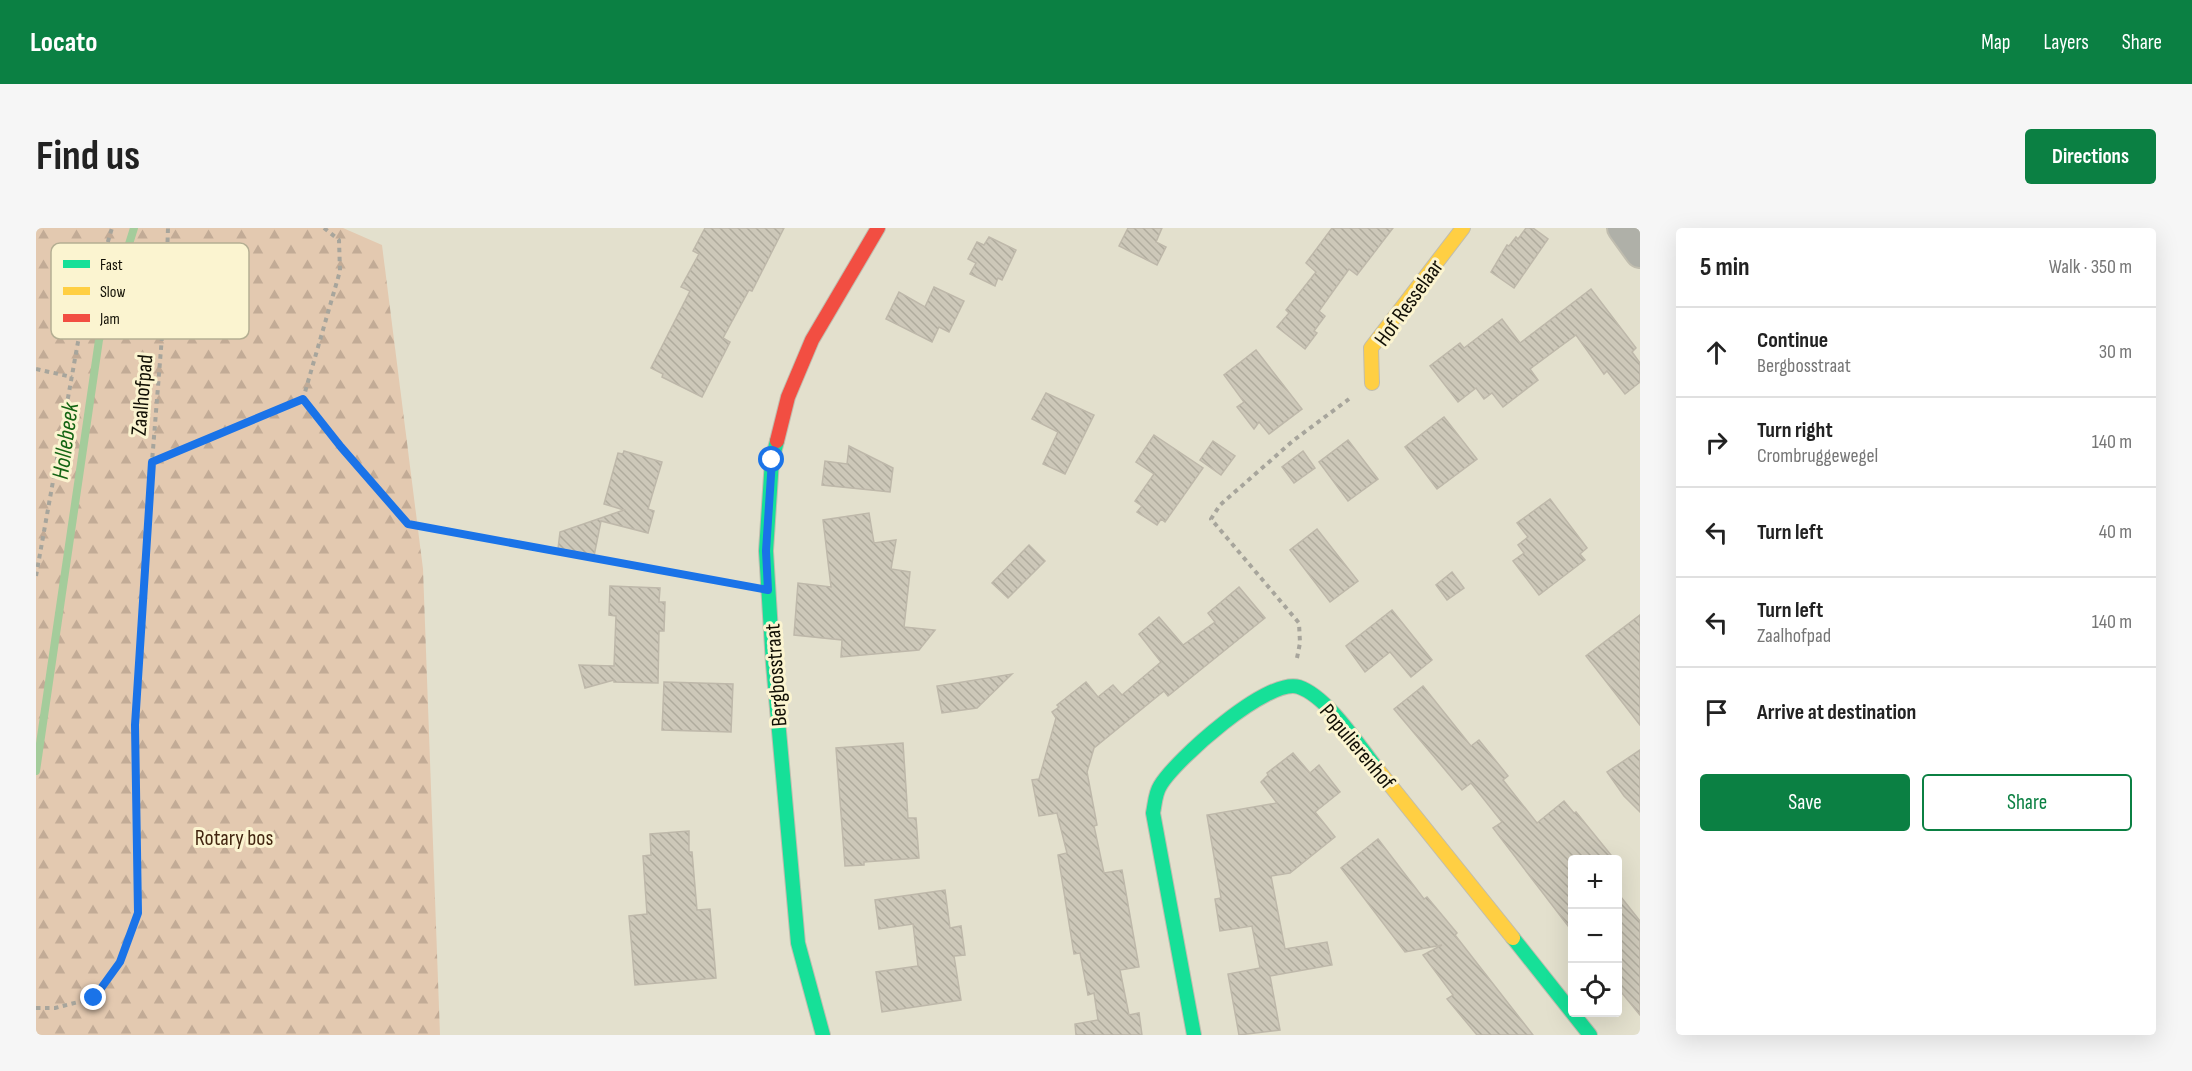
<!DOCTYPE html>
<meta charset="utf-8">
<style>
body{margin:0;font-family:"Sofia Sans Condensed",sans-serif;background:#f6f6f6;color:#222}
.controls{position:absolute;right:18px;bottom:18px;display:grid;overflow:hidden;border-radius:6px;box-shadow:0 6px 24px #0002}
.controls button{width:54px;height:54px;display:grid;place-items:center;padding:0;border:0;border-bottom:2px solid #e0e0e0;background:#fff;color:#222;font:30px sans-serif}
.stop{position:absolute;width:18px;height:18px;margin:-14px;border:4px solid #1a73e8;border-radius:50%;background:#fff}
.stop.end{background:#1a73e8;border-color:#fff;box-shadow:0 2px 6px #0008}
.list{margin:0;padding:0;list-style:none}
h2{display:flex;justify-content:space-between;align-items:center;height:78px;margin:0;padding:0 24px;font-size:26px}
h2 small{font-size:20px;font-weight:400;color:#767676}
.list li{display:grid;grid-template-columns:39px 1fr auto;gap:18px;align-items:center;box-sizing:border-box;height:90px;padding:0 24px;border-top:2px solid #e0e0e0}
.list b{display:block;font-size:22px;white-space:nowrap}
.list p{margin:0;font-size:20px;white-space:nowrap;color:#767676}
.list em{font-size:20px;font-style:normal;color:#767676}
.actions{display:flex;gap:12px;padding:18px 24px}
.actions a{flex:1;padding:14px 0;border:2px solid #0b8043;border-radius:6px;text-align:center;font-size:21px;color:#0b8043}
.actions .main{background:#0b8043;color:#fff}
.icon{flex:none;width:33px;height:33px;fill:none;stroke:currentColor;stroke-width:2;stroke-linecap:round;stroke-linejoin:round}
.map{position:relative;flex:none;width:1604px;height:807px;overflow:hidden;border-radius:6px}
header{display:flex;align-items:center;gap:36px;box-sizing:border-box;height:84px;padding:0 30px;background:#0b8043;color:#fff}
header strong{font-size:28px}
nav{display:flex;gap:33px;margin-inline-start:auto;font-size:21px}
.intro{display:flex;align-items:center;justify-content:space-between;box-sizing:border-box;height:144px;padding:0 36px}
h1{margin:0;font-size:42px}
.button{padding:15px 27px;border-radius:6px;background:#0b8043;color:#fff;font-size:21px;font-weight:700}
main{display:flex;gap:36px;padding:0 36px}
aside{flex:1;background:#fff;border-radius:6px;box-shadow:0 6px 24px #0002}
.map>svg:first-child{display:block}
</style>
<header>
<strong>Locato</strong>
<nav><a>Map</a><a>Layers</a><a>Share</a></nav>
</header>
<div class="intro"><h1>Find us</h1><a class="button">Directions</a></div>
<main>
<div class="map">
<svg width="1604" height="807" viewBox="0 0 1604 807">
<defs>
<pattern id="forest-firs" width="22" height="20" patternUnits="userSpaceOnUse" patternTransform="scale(1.5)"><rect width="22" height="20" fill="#e3c9b0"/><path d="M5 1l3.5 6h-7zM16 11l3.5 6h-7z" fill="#c2ab96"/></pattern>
<pattern id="building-back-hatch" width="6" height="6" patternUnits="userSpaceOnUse" patternTransform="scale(1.5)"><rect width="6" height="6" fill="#cdc8b9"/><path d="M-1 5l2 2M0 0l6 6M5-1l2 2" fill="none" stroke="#afab9d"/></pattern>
</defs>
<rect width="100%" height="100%" fill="#e3e0cd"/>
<polygon fill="url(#forest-firs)" points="0,0 307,0 346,17 387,341 404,807 0,807"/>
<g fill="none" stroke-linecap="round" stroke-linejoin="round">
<polyline stroke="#a4cc9b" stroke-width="8" points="0,543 63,112 98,0"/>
</g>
<g fill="url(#building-back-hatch)" stroke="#beb8aa" stroke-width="1.5">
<polygon points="669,0 748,0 716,63 713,62 687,110 694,114 666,169 626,149 627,146 615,140 654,63 645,59 663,26 657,23"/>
<polygon points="1092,0 1126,0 1120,14 1130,19 1121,37 1083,18"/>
<polygon points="1296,0 1357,0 1321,47 1313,41 1283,83 1289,88 1278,103 1281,105 1269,121 1241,99 1253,85 1250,82 1280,44 1270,35"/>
<polygon points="1490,0 1497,0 1512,11 1478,60 1455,44 1471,17 1473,18 1480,9 1482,11"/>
<polygon points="953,9 980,22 966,52 962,50 959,58 934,46 940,35 932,31 941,14 948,17"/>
<polygon points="898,59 928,73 913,104 903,99 896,114 850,91 863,64 889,79"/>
<polygon points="1555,61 1600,120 1596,124 1604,135 1604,154 1589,166 1571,143 1568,146 1540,107 1494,141 1502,152 1467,179 1456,165 1448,171 1440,160 1422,174 1394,138 1424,115 1428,120 1466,91 1484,115"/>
<polygon points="1220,122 1266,181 1233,206 1223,194 1218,201 1201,179 1208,174 1188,147"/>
<polygon points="1010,165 1058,187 1029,246 1007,236 1022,204 996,191"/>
<polygon points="1408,189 1441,231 1401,261 1369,219"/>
<polygon points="1118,207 1167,240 1129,294 1125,291 1121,297 1101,284 1106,278 1099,273 1118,246 1100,234"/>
<polygon points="1312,212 1342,251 1312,273 1283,234"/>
<polygon points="1177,213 1199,228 1185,247 1164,232"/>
<polygon points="813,218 857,240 854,264 786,257 789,233 811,236"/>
<polygon points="588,223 626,234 612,281 618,283 612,305 565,293 558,328 522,321 524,304 588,282 568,276 582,225 587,226"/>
<polygon points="1267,223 1279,240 1258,255 1246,239"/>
<polygon points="1514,271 1551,320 1544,326 1549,332 1503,367 1477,333 1488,325 1482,317 1492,309 1481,295"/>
<polygon points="833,285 838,315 860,312 855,341 874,344 868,399 899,402 883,422 805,429 806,412 758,407 762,355 795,359 787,292"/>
<polygon points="1281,301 1322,353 1294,374 1254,322"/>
<polygon points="993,317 1009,333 972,370 956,355"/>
<polygon points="1416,344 1428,360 1411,372 1400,357"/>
<polygon points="574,358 624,360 623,374 629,374 628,403 623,403 622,455 578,454 578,452 549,460 543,437 578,438 580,388 573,387"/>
<polygon points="1203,359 1229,390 1132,468 1128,463 1058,520 1051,544 1061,597 1058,598 1068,645 1086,642 1103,739 1084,742 1093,787 1103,785 1106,807 1040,807 1039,796 1062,792 1058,765 1052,767 1044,725 1038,726 1022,627 1031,625 1021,585 1003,588 996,552 1003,551 1020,490 1016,484 1023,479 1021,477 1050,454 1062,469 1077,457 1086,467 1125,434 1103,406 1123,389 1147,417 1179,394 1172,385"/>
<polygon points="1356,382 1396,432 1375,449 1354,424 1329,444 1310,418"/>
<polygon points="1604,387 1604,497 1550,428"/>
<polygon points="976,446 941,480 906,485 901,458"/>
<polygon points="628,454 697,456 695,504 626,502"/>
<polygon points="1387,458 1435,518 1443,512 1472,548 1467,552 1501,595 1528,573 1538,585 1540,584 1579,632 1536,632 1536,703 1457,600 1466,594 1435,555 1426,562 1358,481"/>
<polygon points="867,515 872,590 880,590 883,630 828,634 828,637 809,638 800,520"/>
<polygon points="1604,522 1604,584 1588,568 1571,544"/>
<polygon points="1257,525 1274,545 1283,537 1304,564 1279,584 1299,609 1254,645 1235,648 1249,721 1291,714 1296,737 1234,748 1244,802 1203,807 1192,746 1224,740 1216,698 1184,703 1179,671 1185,670 1171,587 1241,575 1225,554 1232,547 1231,545"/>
<polygon points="653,603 653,624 656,624 661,682 674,681 680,750 599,757 593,688 611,686 607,628 615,627 614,606"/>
<polygon points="1342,611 1388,671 1391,669 1421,705 1419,707 1497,807 1441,807 1411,771 1417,767 1387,727 1406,717 1369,724 1305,640"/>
<polygon points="909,662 914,700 925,698 929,727 918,728 925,772 846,784 840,744 882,738 877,696 843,701 839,672"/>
<polygon points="1581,664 1604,693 1604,787 1581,759"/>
</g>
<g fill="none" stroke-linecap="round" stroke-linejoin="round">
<g stroke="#c0bdaf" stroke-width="32">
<polyline id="street" points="1586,0 1604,25"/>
</g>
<g stroke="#c0bdaf" stroke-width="16">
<g id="fast">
<polyline points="741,213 736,232 730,323 737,436 762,715 787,807"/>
<polyline points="1477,710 1554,807"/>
<path d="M1158,807L1117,585C1119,576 1119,566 1124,558C1139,532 1232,449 1263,459C1292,469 1323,518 1342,542"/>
</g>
</g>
<g stroke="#c0bdaf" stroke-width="16">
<g id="slow">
<polyline points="1336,155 1335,120 1427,0"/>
<polyline points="1342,542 1477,710"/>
</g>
</g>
<g stroke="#c0bdaf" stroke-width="16">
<polyline id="jam" points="741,213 752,169 776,112 842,0"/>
</g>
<g stroke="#a7a59c" stroke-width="4" stroke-dasharray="4.5 4.5" stroke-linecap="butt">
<polyline points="288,0 303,12 304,43 267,171 305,219 372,296 705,358"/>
<polyline points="0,141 36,149"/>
<polyline points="116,234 267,171"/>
<polyline points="0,348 42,114 76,0"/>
<polyline points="1261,430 1264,415 1263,395 1175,291 1184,277 1258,212 1313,171"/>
<polyline points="0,780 19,780 58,770 84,734 102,685 99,497 116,234 130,58 132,0"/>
</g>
<use href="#street" stroke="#afb0a8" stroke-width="28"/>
<use href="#fast" stroke="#16e098" stroke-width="14"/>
<use href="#slow" stroke="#ffcf43" stroke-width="14"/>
<use href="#jam" stroke="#f24e42" stroke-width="14"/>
</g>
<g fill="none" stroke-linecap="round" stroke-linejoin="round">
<polyline stroke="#1a73e8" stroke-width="8" points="58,770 84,734 102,685 99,497 116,234 267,171 305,219 372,296 732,362 730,323 736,232"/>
</g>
<g text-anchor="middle" stroke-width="6" stroke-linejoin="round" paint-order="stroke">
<g font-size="22" fill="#110f04" stroke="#fbf4d0">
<text transform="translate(1372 74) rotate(-54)" y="8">Hof Resselaar</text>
<text transform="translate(105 167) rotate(-85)" y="8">Zaalhofpad</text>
<text transform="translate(739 447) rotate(-94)" y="8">Bergbosstraat</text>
<text transform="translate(1322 518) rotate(50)" y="8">Populierenhof</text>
</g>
<g font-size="22" fill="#432611" stroke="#fbf4d0">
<text x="198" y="617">Rotary bos</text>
</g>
<g font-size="24" font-style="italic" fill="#146513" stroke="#fbf4d0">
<text transform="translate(29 213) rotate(-82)" y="8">Hollebeek</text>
</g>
</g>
<rect x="15" y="15" width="198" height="96" rx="9" fill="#fbf4d0" stroke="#b5af93" stroke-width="1.5"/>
<rect x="27" y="32" width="27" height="8" fill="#16e098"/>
<rect x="27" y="59" width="27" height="8" fill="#ffcf43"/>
<rect x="27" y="86" width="27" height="8" fill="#f24e42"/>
<g font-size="16" fill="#110f04">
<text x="64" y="42">Fast</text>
<text x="64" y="69">Slow</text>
<text x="64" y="96">Jam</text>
</g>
</svg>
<div class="controls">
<button>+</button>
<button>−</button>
<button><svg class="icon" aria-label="locate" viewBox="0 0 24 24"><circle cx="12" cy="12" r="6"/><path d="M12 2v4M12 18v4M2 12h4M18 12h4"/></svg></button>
</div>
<div class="stop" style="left:736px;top:232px"></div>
<div class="stop end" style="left:58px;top:770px"></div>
</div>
<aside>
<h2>5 min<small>Walk · 350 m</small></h2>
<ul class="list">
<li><svg class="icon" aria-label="ahead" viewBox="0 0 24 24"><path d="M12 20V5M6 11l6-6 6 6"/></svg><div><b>Continue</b><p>Bergbosstraat</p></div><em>30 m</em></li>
<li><svg class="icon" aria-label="right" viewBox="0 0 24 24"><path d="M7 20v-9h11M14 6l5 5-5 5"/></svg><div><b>Turn right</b><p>Crombruggewegel</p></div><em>140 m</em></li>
<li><svg class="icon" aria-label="left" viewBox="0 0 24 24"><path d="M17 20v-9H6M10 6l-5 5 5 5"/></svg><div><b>Turn left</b></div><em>40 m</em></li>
<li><svg class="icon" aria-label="left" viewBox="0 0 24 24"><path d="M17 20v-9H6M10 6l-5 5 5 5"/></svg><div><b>Turn left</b><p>Zaalhofpad</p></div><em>140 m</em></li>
<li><svg class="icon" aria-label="arrive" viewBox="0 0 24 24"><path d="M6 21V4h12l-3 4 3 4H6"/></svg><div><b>Arrive at destination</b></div></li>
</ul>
<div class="actions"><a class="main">Save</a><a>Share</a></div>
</aside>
</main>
